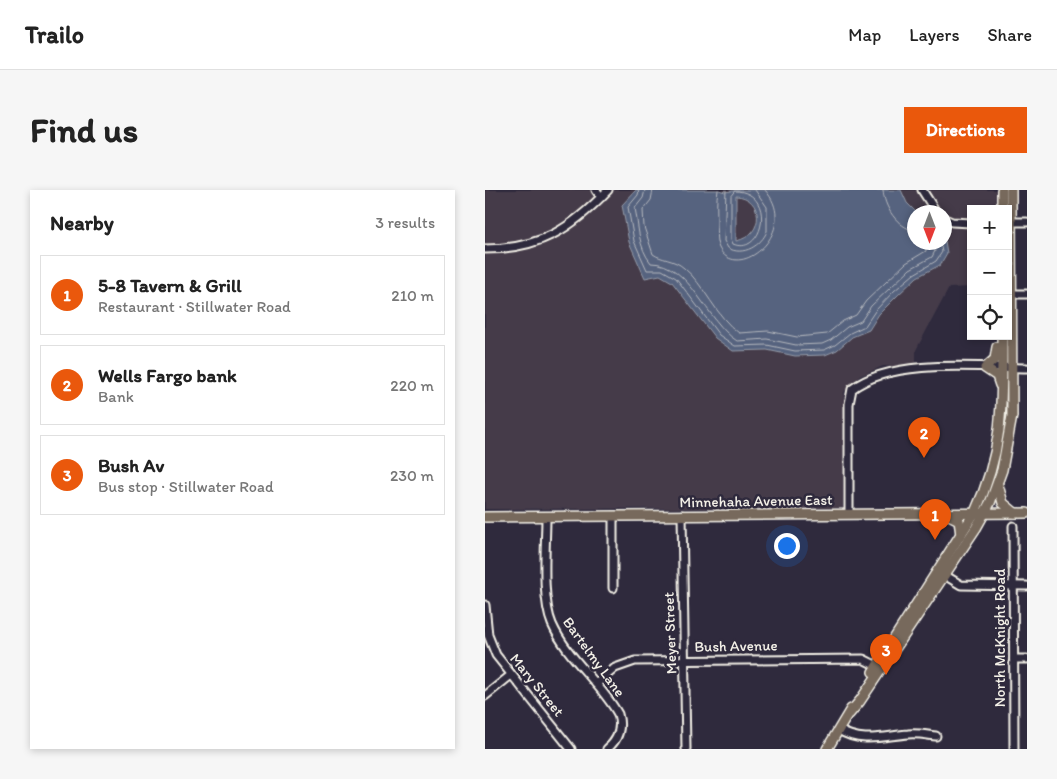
<!DOCTYPE html>
<meta charset="utf-8">
<style>
body{margin:0;font-family:Itim,sans-serif;background:#f6f6f6;color:#222}
.controls{position:absolute;right:15px;top:15px;display:grid;overflow:hidden;border-radius:0px;box-shadow:0 2px 8px #0003}
.controls button{width:45px;height:45px;display:grid;place-items:center;padding:0;border:0;border-bottom:1px solid #e0e0e0;background:#fff;color:#222;font:25px sans-serif}
.compass{position:absolute;left:422px;top:15px;width:45px;height:45px;border-radius:50%;background:#fff;box-shadow:0 2px 8px #0003;rotate:180deg}
.you{position:absolute;left:301px;top:355px;width:18px;height:18px;margin:-12px;border:4px solid #fff;border-radius:50%;background:#1a73e8;box-shadow:0 0 0 8px #1a73e833}
.badge{display:grid;place-items:center;width:32px;height:32px;border-radius:50%;background:#ea580c;color:#fff;font-size:16px;font-weight:700}
.pin{position:absolute;translate:-50% -41px;filter:drop-shadow(0 1px 2px #0008)}
.pin::after{content:'';position:absolute;top:26px;width:18px;height:15px;background:inherit;clip-path:polygon(0 0,100% 0,50% 100%)}
.list{margin:0;padding:0;list-style:none}
h2{display:flex;justify-content:space-between;align-items:center;height:65px;margin:0;padding:0 20px;font-size:21px}
h2 small{font-size:16px;font-weight:400;color:#767676}
.list li{display:grid;grid-template-columns:32px 1fr auto;gap:15px;align-items:center;box-sizing:border-box;height:80px;margin:0 10px 10px;padding:0 10px;border:1px solid #e0e0e0;border-radius:0px}
.list b{display:block;font-size:19px;white-space:nowrap}
.list p{margin:0;font-size:16px;white-space:nowrap;color:#767676}
.list em{font-size:16px;font-style:normal;color:#767676}
.icon{flex:none;width:28px;height:28px;fill:none;stroke:currentColor;stroke-width:2;stroke-linecap:round;stroke-linejoin:round}
.map{position:relative;flex:none;width:542px;height:559px;overflow:hidden;border-radius:0px}
header{display:flex;align-items:center;gap:30px;box-sizing:border-box;height:70px;padding:0 25px;background:#fff;border-bottom:1px solid #e0e0e0}
header strong{font-size:24px}
nav{display:flex;gap:28px;margin-inline-start:auto;font-size:18px}
.intro{display:flex;align-items:center;justify-content:space-between;box-sizing:border-box;height:120px;padding:0 30px}
h1{margin:0;font-size:35px}
.button{padding:12px 22px;border-radius:0px;background:#ea580c;color:#fff;font-size:18px;font-weight:700}
main{display:flex;gap:30px;padding:0 30px}
aside{flex:1;background:#fff;border-radius:0px;box-shadow:0 2px 8px #0003}
.map>svg:first-child{display:block}
</style>
<header>
<strong>Trailo</strong>
<nav><a>Map</a><a>Layers</a><a>Share</a></nav>
</header>
<div class="intro"><h1>Find us</h1><a class="button">Directions</a></div>
<main>
<aside>
<h2>Nearby<small>3 results</small></h2>
<ul class="list">
<li><span class="badge">1</span><div><b>5-8 Tavern &amp; Grill</b><p>Restaurant · Stillwater Road</p></div><em>210 m</em></li>
<li><span class="badge">2</span><div><b>Wells Fargo bank</b><p>Bank</p></div><em>220 m</em></li>
<li><span class="badge">3</span><div><b>Bush Av</b><p>Bus stop · Stillwater Road</p></div><em>230 m</em></li>
</ul>
</aside>
<div class="map">
<svg width="542" height="559" viewBox="0 0 542 559">
<rect width="100%" height="100%" fill="#2f2a3d"/>
<filter id="ink" filterUnits="userSpaceOnUse"><feTurbulence type="fractalNoise" baseFrequency=".02" numOctaves="2"/><feDisplacementMap in="SourceGraphic" scale="10" xChannelSelector="R" yChannelSelector="G"/><feConvolveMatrix kernelMatrix="1 2 1 2 8 2 1 2 1" color-interpolation-filters="sRGB"/></filter>
<g filter="url(#ink)">
<path fill="#443b4a" fill-rule="evenodd" d="M0,0H513L514,19H486V97L464,98L431,160V176H398L375,186L359,202L358,318L0,319ZM430,22H460V52H430Z"/>
<path fill="#56637f" stroke="#959ca9" fill-rule="evenodd" d="M151,0H234L240,2L253,0H416L422,13L431,22L430,52H460V51L462,63L455,75L432,87L413,105L394,124L384,140L367,147L352,160L340,165L310,166L282,160L248,161L230,148L187,92L175,85L160,88L144,52L137,15ZM251,6C278,7 281,45 251,51Z"/>
<g fill="none" stroke-linecap="round" stroke-linejoin="round">
<g stroke="#b5b8be" stroke-width="1">
<polyline points="154,0 153,5 143,17 149,51 162,80 177,80 191,88 234,145 250,156 282,155 310,161 339,160 350,155 365,143 380,136 390,121 409,101 429,84 451,71 457,62 455,52"/>
<path d="M160,0L158,8L150,18C154,38 153,57 166,73C205,73 221,131 252,151L282,149L311,155L337,154L346,150L362,137L376,131L386,116L425,79L447,67L450,61L448,52"/>
<path d="M168,0L166,10L158,20L159,37L168,64C176,70 189,69 199,78C219,94 231,127 254,143L283,141L312,147L342,144L358,131L371,125L381,111L421,73L441,61V52"/>
<path d="M233,0C231,10 232,21 232,31C232,39 230,50 234,58C252,94 317,41 280,0"/>
<path d="M241,0L239,51L243,58C258,67 277,55 282,41V17L270,0"/>
<path d="M398,0C399,17 412,37 430,41"/>
<path d="M250,1C292,1 279,67 248,54L246,49V6Z"/>
</g>
<g stroke="#f4f1e8" stroke-width="11">
<g id="minor">
<polyline points="111,0 116,7"/>
<polyline points="437,0 451,22"/>
<polyline points="460,29 467,32 486,33"/>
<polyline points="523,32 542,32"/>
<path d="M0,59C55,59 86,39 123,0"/>
<polyline points="524,104 542,104"/>
<path d="M364,324V214L367,199C407,168 493,177 542,178"/>
<polyline points="197,325 201,559"/>
<polyline points="128,326 128,398"/>
<path d="M61,327C61,356 56,408 67,434C82,468 115,492 133,524C137,538 133,550 122,559"/>
<polyline points="528,336 529,559"/>
<polyline points="456,383 476,395 542,396"/>
<polyline points="0,415 3,445 11,465 86,559"/>
<polyline points="529,469 542,469"/>
<polyline points="111,494 130,478 150,471 378,469 394,477"/>
<polyline points="0,506 26,485"/>
<path d="M354,540C376,554 399,546 423,544C432,543 442,545 451,546"/>
</g>
</g>
<g stroke="#f4f1e8" stroke-width="12">
<g id="major">
<polyline points="517,0 517,19"/>
<polyline points="512,157 510,169 500,178 512,186 515,195"/>
<polyline points="513,295 518,313 530,323"/>
<polyline points="462,324 474,330 476,345"/>
<polyline points="0,327 542,323"/>
<path d="M388,482L490,322C519,260 517,213 517,146"/>
<polyline points="364,524 375,511 491,338 505,313 517,280 527,226 526,0"/>
<polyline points="342,559 366,519"/>
</g>
</g>
<use href="#minor" stroke="#2f2a3d" stroke-width="7"/>
<use href="#major" stroke="#77695c" stroke-width="9"/>
</g>
</g>
<g text-anchor="middle" stroke-width="5" stroke-linejoin="round" paint-order="stroke">
<g font-size="15" fill="#f4f1e8" stroke="#2f2a3d">
<text transform="translate(271 311) rotate(-1)" y="5">Minnehaha Avenue East</text>
<text transform="translate(185 443) rotate(-92)" y="5">Meyer Street</text>
<text transform="translate(515 448) rotate(-90)" y="5">North McKnight Road</text>
<text transform="translate(251 456) rotate(-1)" y="5">Bush Avenue</text>
<text transform="translate(109 467) rotate(54)" y="5">Bartelmy Lane</text>
<text transform="translate(52 495) rotate(51)" y="5">Mary Street</text>
</g>
</g>
</svg>
<div class="controls">
<button>+</button>
<button>−</button>
<button><svg class="icon" aria-label="locate" viewBox="0 0 24 24"><circle cx="12" cy="12" r="6"/><path d="M12 2v4M12 18v4M2 12h4M18 12h4"/></svg></button>
</div>
<svg class="compass" viewBox="-18 -18 36 36"><path d="M0-13l5 13h-10z" fill="#e53935"/><path d="M0 13l5-13h-10z" fill="#767676"/></svg>
<div class="you"></div>
<div class="pin badge" style="left:450px;top:350px">1</div>
<div class="pin badge" style="left:439px;top:268px">2</div>
<div class="pin badge" style="left:401px;top:485px">3</div>
</div>
</main>
